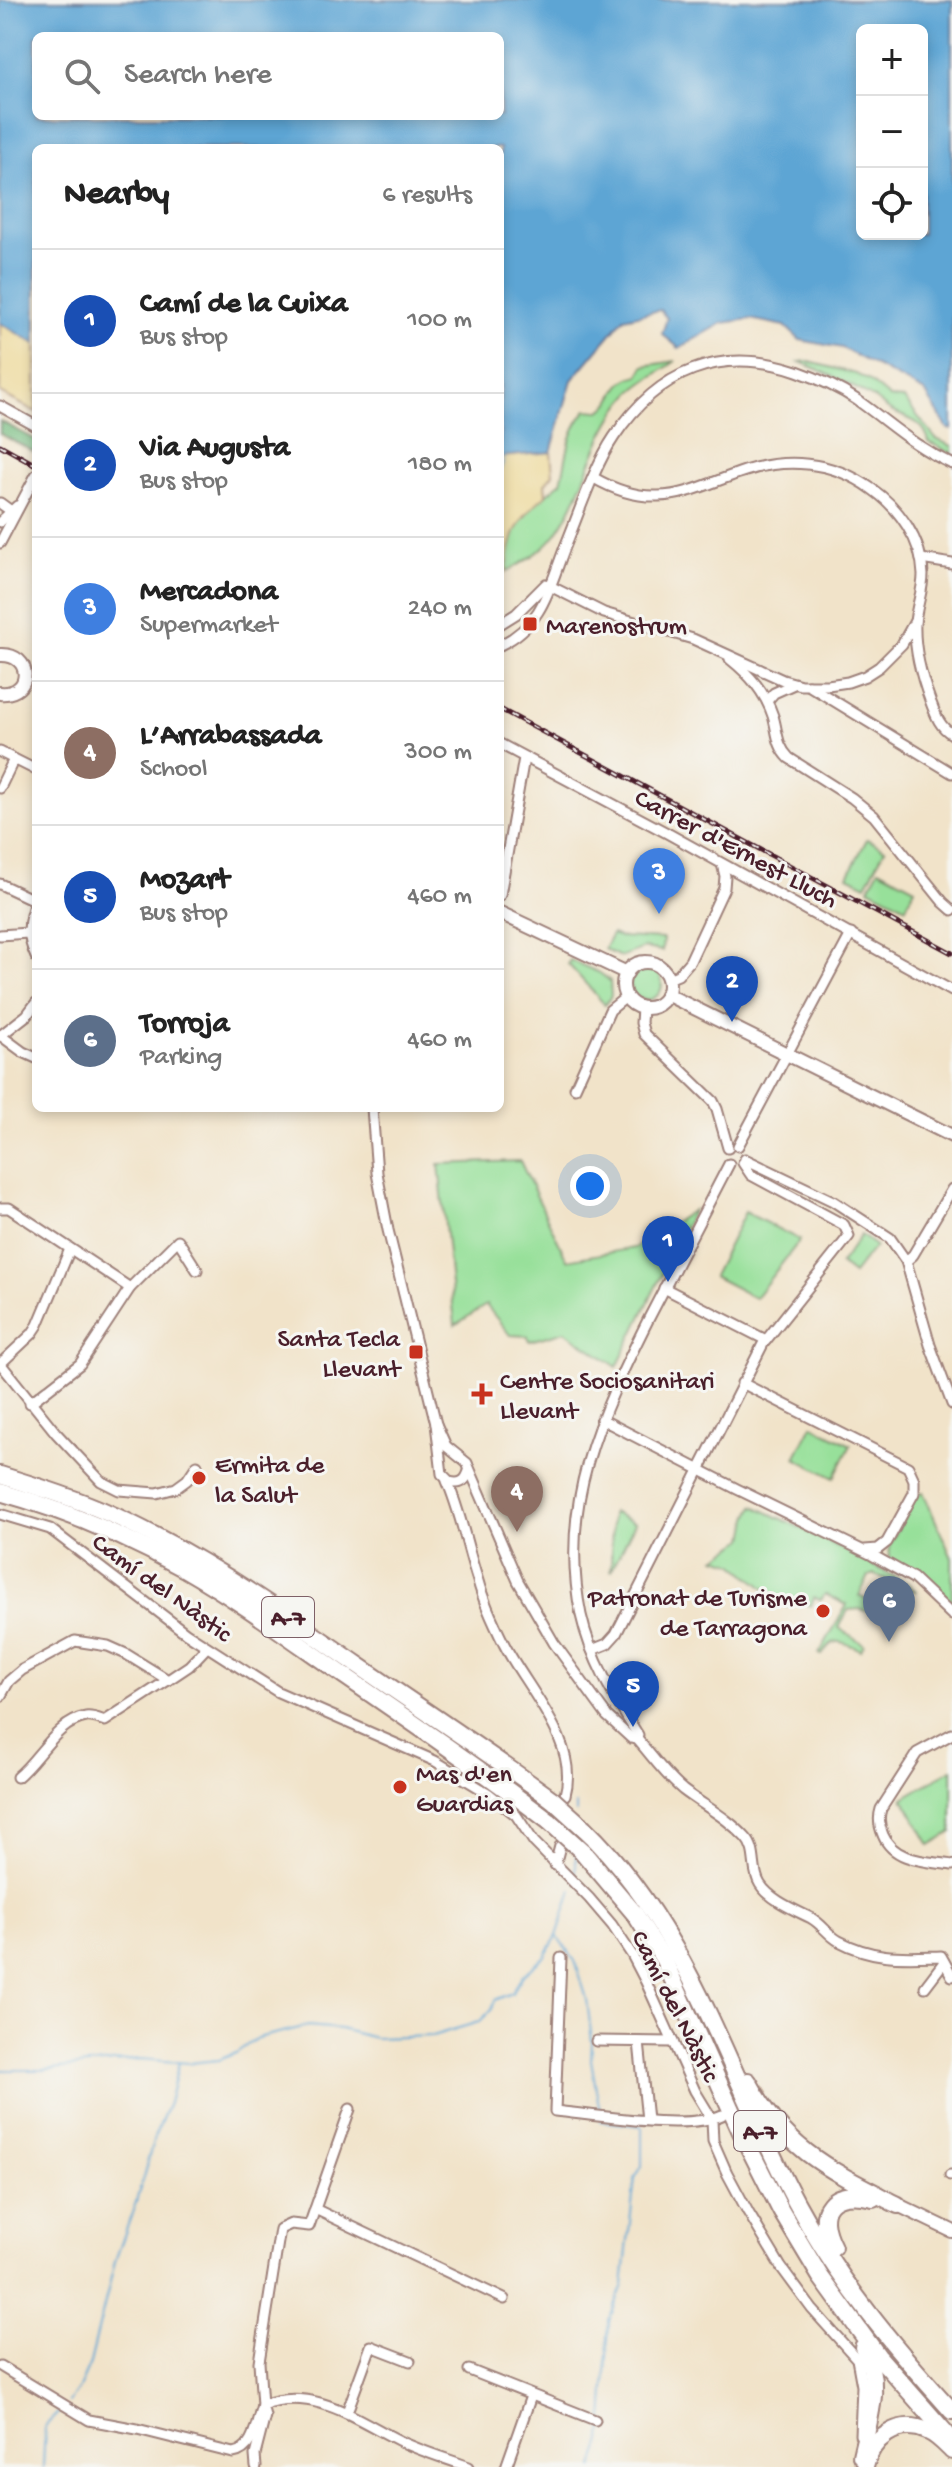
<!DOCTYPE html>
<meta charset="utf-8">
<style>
body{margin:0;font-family:"Gochi Hand",sans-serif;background:#f2f2f2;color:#222}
.controls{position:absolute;right:24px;top:24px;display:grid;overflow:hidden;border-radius:12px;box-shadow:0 4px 12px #0003}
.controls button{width:72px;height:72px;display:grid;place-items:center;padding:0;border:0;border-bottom:2px solid #e0e0e0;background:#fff;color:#222;font:40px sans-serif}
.you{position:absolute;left:590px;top:1186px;width:28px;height:28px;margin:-20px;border:6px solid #fff;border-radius:50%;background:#1a73e8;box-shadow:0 0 0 12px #1a73e833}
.badge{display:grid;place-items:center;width:52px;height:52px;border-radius:50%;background:#0f766e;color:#fff;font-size:26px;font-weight:700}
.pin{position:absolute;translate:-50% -66px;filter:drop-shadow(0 2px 4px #0008)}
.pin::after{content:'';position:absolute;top:42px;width:28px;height:24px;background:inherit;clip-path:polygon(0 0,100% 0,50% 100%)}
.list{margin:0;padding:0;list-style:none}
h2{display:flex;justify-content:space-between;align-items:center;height:104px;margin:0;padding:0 32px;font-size:34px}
h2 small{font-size:26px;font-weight:400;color:#767676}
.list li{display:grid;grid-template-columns:52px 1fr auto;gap:24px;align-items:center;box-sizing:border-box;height:144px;padding:0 32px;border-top:2px solid #e0e0e0}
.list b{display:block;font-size:30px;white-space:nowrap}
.list p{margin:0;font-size:26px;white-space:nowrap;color:#767676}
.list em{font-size:26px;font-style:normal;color:#767676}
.icon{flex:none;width:44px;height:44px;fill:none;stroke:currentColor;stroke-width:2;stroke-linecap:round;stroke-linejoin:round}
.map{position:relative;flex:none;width:952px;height:2467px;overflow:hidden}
.search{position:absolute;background:#fff;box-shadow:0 4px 12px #0003;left:32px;top:32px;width:472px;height:88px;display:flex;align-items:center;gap:20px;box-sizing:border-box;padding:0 28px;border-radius:12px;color:#767676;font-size:30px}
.panel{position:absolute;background:#fff;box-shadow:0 4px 12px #0003;left:32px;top:144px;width:472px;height:968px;border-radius:12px}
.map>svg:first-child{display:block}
</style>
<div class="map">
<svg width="952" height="2467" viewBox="0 0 952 2467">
<rect width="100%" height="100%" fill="#f6f6f2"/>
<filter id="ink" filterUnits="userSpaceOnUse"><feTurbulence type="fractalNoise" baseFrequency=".0125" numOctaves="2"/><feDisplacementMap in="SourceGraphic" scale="16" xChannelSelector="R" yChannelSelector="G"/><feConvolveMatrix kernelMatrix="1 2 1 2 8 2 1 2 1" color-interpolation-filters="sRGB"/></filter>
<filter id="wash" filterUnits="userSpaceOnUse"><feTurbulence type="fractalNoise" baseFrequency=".006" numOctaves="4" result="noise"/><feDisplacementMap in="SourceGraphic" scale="32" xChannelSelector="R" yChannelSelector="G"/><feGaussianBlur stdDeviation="1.8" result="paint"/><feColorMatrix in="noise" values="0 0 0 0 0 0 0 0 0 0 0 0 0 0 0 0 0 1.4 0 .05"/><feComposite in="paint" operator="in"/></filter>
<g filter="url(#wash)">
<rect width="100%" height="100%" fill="#f1e3c9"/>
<g fill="#97e09a" stroke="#708062" stroke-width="2">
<path d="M676,361C662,371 643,381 631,393C593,433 587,492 555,535C542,552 524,562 506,572L513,531L535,504L561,482C568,456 567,432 587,410C588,410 599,411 600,411C617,404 611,381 639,375L644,366Z"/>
<path d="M806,361L856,374L868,380L890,398L904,399L936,439L952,446V454L929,442C925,422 909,419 893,412C886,409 880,402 873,398C849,384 826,372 800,362Z"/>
<polygon points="867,839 885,849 866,885 848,876"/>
<polygon points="879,869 915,888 906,907 869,888"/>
<polygon points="612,934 619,937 663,939 662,951 644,948 620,957 604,949"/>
<polygon points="570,960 600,973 610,981 611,996 605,1005 568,964"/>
<circle cx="646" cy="984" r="16"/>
<polygon points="520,1161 567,1260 634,1248 693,1210 617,1367 565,1331 530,1341 528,1336 510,1335 486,1305 455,1325 439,1164"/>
<polygon points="745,1212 800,1240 755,1298 713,1276"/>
<polygon points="861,1235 875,1246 853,1274 840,1264"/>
<polygon points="812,1425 851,1445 834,1478 795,1458"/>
<polygon points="923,1492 952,1558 952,1607 920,1576 890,1559 889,1546 916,1495"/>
<path d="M754,1506L814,1534L908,1584L917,1592L874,1574L869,1576L859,1596L884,1609L881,1616L860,1609L848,1610L839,1628L864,1644L861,1650C842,1641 833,1635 822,1655L819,1654L847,1605L825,1594L821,1600L814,1598L811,1606L790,1597L787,1607L733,1563L716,1558L745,1539L749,1518Z"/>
<polygon points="612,1512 635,1523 611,1571"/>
<polygon points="952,1769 952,1832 930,1845 903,1798"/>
</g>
<polygon fill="#79be82" stroke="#626e56" stroke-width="2" points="0,421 36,440 36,453 0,434"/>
<g fill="#eeda9e" stroke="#9c7c64" stroke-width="2">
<polygon points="0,323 36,344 36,412 0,393"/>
<path d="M551,452L553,474L545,484L546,495C516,520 511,535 506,572L500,573V457Z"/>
</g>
<path fill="#5da5d4" stroke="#546280" stroke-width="2" fill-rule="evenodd" d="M0,0H952V430L948,429L925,392L842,348L800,340L785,326L750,319L723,323L679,348L662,334L667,318L660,310L624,318L572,380L551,452L500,457V148H36V344L0,323ZM862,30H922V234H862ZM36,36H500V116H36Z"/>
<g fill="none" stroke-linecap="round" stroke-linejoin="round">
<g stroke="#5da5d4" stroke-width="2">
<polyline points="500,471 505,457"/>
<polyline points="576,1812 576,1805"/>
<polyline points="576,1855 576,1873"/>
<polyline points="557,1936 575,1961 587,1999 592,2042 591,2060 600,2112"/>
<polyline points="0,2070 44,2070 140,2059 189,2063 218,2060 236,2053 257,2038 308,2026 340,2029 375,2038 432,2036 479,2022 492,2009 495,2000 512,1993 523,1975 545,1956 557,1936 572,1890"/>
<polyline points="69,2402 79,2388 90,2363 115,2261 136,2202 155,2135 169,2103 179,2062"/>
<polyline points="43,2467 45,2426 61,2410"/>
<polyline points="594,2467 602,2441 609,2321 623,2285 635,2178 642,2166 642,2126 600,2121"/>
</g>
</g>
</g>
<g filter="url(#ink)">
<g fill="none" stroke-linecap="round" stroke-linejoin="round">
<polyline stroke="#d0bca9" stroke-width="9" stroke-dasharray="9 4.5" stroke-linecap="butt" points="728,2111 765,2088"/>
<g stroke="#9e817a" stroke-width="13">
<g id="street">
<polyline points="0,406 36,426"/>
<path d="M594,478C613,489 635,497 658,496C686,496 712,482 739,473C784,457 832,460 872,489C899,508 922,540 923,575C923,591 916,607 915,623C914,648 921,676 930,700C935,713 939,727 952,734"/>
<polyline points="0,503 11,511"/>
<polyline points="0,522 17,506"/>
<polyline points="0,543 36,475"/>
<polyline points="921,559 952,564"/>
<polyline points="500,624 516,614 546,584 604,613 693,639 783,680 801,685 828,685 848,682 865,676 879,667 902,644 915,621"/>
<path d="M500,645C545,624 550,583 567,542C580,510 595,465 614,437C658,371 720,345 797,371C817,378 839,388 857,400C891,424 913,446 952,464"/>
<path d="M730,659C750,675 765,692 773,716C778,732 776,745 789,758L852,798L874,816L943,902L952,910"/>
<polyline points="808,685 952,773"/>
<polyline points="767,701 774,693 794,684"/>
<polyline points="500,744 667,833 952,991"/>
<polyline points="0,752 36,770"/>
<polyline points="0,788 14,759"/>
<polyline points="0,884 36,901"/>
<polyline points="500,895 524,758"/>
<path d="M36,900C27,921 27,937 36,957"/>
<polyline points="0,935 28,933"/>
<polyline points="668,979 678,975 690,961 724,888 725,876 722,864"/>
<polyline points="642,1008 641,1023 644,1034 713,1101 717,1109 728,1148"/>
<polyline points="0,1035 23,1052 36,1058"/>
<polyline points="0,1036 27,1015 36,1003"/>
<polyline points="575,1088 610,1010 626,997"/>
<path d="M372,1108L377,1173L388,1230L436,1424L442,1474L450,1482C460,1485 466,1481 469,1471"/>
<polyline points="738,1146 851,934"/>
<polyline points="745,1159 833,1201 890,1238 906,1261 930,1345 952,1404"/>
<polyline points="0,1208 9,1208 130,1288"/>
<polyline points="906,1261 913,1255 952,1189"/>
<polyline points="664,1288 766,1340"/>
<polyline points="0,1363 56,1433 101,1481 119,1490 157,1493 176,1488 187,1480 197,1465"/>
<polyline points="0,1364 32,1334 38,1325 70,1249"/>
<polyline points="742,1383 908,1467 914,1480 914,1493 887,1542 878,1549 865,1550"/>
<polyline points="30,1403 80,1364 130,1288 178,1240 197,1270"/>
<polyline points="601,1419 737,1489 872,1555 913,1578 952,1615"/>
<path d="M436,1424L446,1446L467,1463L518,1581L554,1643L607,1716L631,1738L637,1739C652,1756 666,1776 683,1790C704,1806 728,1818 746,1838C758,1851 751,1870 760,1884C770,1900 795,1910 811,1918C822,1924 828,1935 839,1941C875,1960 903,1957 941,1956L952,1976"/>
<path d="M447,1481C461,1513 467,1548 478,1581C484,1603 494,1624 504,1644C526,1688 580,1742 565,1795"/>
<polyline points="0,1514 50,1529 186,1633 278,1692 435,1761 488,1793 516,1815 534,1842 589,1898 612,1925 632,1955 646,1982 695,2091 712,2119 713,2141 727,2173 748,2212 781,2267 812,2309 857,2359 862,2386 860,2435"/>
<polyline points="592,1650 607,1644 616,1634 763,1344 849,1236 844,1225 751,1175 743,1163"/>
<polyline points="0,1697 9,1681 22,1670 75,1641 108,1646 126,1654 168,1680 189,1666 207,1647"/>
<path d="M952,1734L917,1753L881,1809C878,1818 879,1826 883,1835C894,1862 927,1861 952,1865"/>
<path d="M637,1739L638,1735C614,1697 591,1660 581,1615C558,1504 600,1416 648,1320C675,1268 702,1216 729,1164"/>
<path d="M17,1777C39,1760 56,1722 86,1717C92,1716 99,1719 105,1721L168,1680"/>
<polyline points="555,1865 560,1846"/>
<path d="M561,1958L555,2111C595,2115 688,2131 722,2115"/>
<polyline points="925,1987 944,1962"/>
<polyline points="596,2041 673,2042"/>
<polyline points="639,2042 647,2120"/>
<polyline points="950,2175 952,2175"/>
<polyline points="315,2209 504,2299"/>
<path d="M0,2366L89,2420L137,2429L233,2453C254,2450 256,2423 262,2405C313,2386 354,2418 398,2440C420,2451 445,2458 469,2467"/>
<polyline points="469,2370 595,2420"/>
<polyline points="347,2412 371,2346 410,2361"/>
<polyline points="256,2467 255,2455 265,2416 262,2405 259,2362 280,2229 291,2224 309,2226 350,2109"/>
<polyline points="506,2467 531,2396"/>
</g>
</g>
<g stroke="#9e817a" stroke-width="16">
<g id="secondary">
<path d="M0,655C33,653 33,696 0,693"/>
<polyline points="500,913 627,973"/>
<circle cx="646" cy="985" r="23"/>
<polyline points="666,994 952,1136"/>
<polyline points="898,2205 952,2231"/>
</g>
</g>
<g stroke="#9e817a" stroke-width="20">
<g id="highway">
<path d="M0,1475C39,1487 78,1499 115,1516C202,1556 279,1611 358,1665C423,1710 489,1753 553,1800"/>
<path d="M0,1492C65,1510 126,1536 185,1569C239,1600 290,1638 342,1674C412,1722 482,1770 550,1822"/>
<path d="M584,1828C691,1931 728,2075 796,2202C837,2279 893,2346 952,2411"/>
<polyline points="582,1851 635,1914 664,1960 741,2132 781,2211 820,2276 878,2356 952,2440"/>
<path d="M748,2081C785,2151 832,2171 898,2205"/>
<path d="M833,2247C813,2208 832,2188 873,2198"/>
<path d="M861,2456C869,2418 883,2384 863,2347"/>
<path d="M865,2467C871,2439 898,2418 927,2431C937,2435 945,2444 952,2451"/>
</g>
</g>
<use href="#street" stroke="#fff" stroke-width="9"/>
<use href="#secondary" stroke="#fff" stroke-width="12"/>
<use href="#highway" stroke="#fff" stroke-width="16"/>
<g stroke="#4a1f2b" stroke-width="5">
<g id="rail">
<polyline points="0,445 36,465"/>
<polyline points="500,709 952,953"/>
</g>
</g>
<use href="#rail" stroke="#f6f6f2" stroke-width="2" stroke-dasharray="6" stroke-linecap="butt"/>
<g stroke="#9e817a" stroke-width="20" stroke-linecap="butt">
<g id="highway-bridge">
<polyline points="553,1800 584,1828"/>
<polyline points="550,1822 582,1851"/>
</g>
</g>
<use href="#highway-bridge" stroke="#fff" stroke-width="16"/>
</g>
</g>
<g fill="#c8321e" stroke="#f6f6f2" stroke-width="3">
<rect x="522" y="616" width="16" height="16" rx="4"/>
<rect x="408" y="1344" width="16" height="16" rx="4"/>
<path d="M478 1382h8v8h8v8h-8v8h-8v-8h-8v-8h8z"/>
<circle cx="199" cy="1478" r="8"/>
<circle cx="823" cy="1611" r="8"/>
<circle cx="400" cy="1787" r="8"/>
</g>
<g text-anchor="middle" stroke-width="6" stroke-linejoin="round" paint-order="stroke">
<g fill="#f6f6f2" stroke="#7e6067" stroke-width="2">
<rect x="262" y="1597" width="52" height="40" rx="6"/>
<rect x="734" y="2111" width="52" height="40" rx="6"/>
</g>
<g font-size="24" font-weight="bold" fill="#4a1f2b">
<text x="288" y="1625">A-7</text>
<text x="760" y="2139">A-7</text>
</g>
<g font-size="26" fill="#4a1f2b" stroke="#f6f6f2" text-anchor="start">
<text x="546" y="633">Marenostrum</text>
<text x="400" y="1346" text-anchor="end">Santa Tecla<tspan x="400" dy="30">Llevant</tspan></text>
<text x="500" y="1388">Centre Sociosanitari<tspan x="500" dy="30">Llevant</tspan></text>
<text x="215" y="1472">Ermita de<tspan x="215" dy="30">la Salut</tspan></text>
<text x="807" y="1605" text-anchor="end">Patronat de Turisme<tspan x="807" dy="30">de Tarragona</tspan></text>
<text x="416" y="1781">Mas d'en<tspan x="416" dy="30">Guardias</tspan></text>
</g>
<g font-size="26" fill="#4a1f2b" stroke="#f6f6f2">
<text transform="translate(737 847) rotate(28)" y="9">Carrer d'Ernest Lluch</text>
<text transform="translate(163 1586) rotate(36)" y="9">Camí del Nàstic</text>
<text transform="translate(677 2005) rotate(63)" y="9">Camí del Nàstic</text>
</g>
</g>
</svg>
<div class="controls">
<button>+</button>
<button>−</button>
<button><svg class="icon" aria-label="locate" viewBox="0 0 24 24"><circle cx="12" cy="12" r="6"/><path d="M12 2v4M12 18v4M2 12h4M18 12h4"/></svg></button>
</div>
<div class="you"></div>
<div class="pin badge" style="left:668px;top:1282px;background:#1a4fb4">1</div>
<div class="pin badge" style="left:732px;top:1022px;background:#1a4fb4">2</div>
<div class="pin badge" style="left:659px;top:914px;background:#3f7fe0">3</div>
<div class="pin badge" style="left:517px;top:1532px;background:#8d6e63">4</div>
<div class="pin badge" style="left:633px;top:1727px;background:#1a4fb4">5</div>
<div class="pin badge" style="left:889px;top:1642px;background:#5c6f8a">6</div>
<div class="search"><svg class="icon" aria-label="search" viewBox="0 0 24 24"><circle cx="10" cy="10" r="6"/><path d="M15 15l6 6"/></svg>Search here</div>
<section class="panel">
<h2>Nearby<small>6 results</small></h2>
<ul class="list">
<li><span class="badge" style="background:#1a4fb4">1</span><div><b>Camí de la Cuixa</b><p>Bus stop</p></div><em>100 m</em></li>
<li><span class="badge" style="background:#1a4fb4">2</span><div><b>Via Augusta</b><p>Bus stop</p></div><em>180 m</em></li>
<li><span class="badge" style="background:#3f7fe0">3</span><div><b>Mercadona</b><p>Supermarket</p></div><em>240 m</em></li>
<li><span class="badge" style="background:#8d6e63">4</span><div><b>L’Arrabassada</b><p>School</p></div><em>300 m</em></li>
<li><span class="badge" style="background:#1a4fb4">5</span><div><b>Mozart</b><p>Bus stop</p></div><em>460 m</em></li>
<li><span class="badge" style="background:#5c6f8a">6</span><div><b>Torroja</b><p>Parking</p></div><em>460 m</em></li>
</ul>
</section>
</div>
